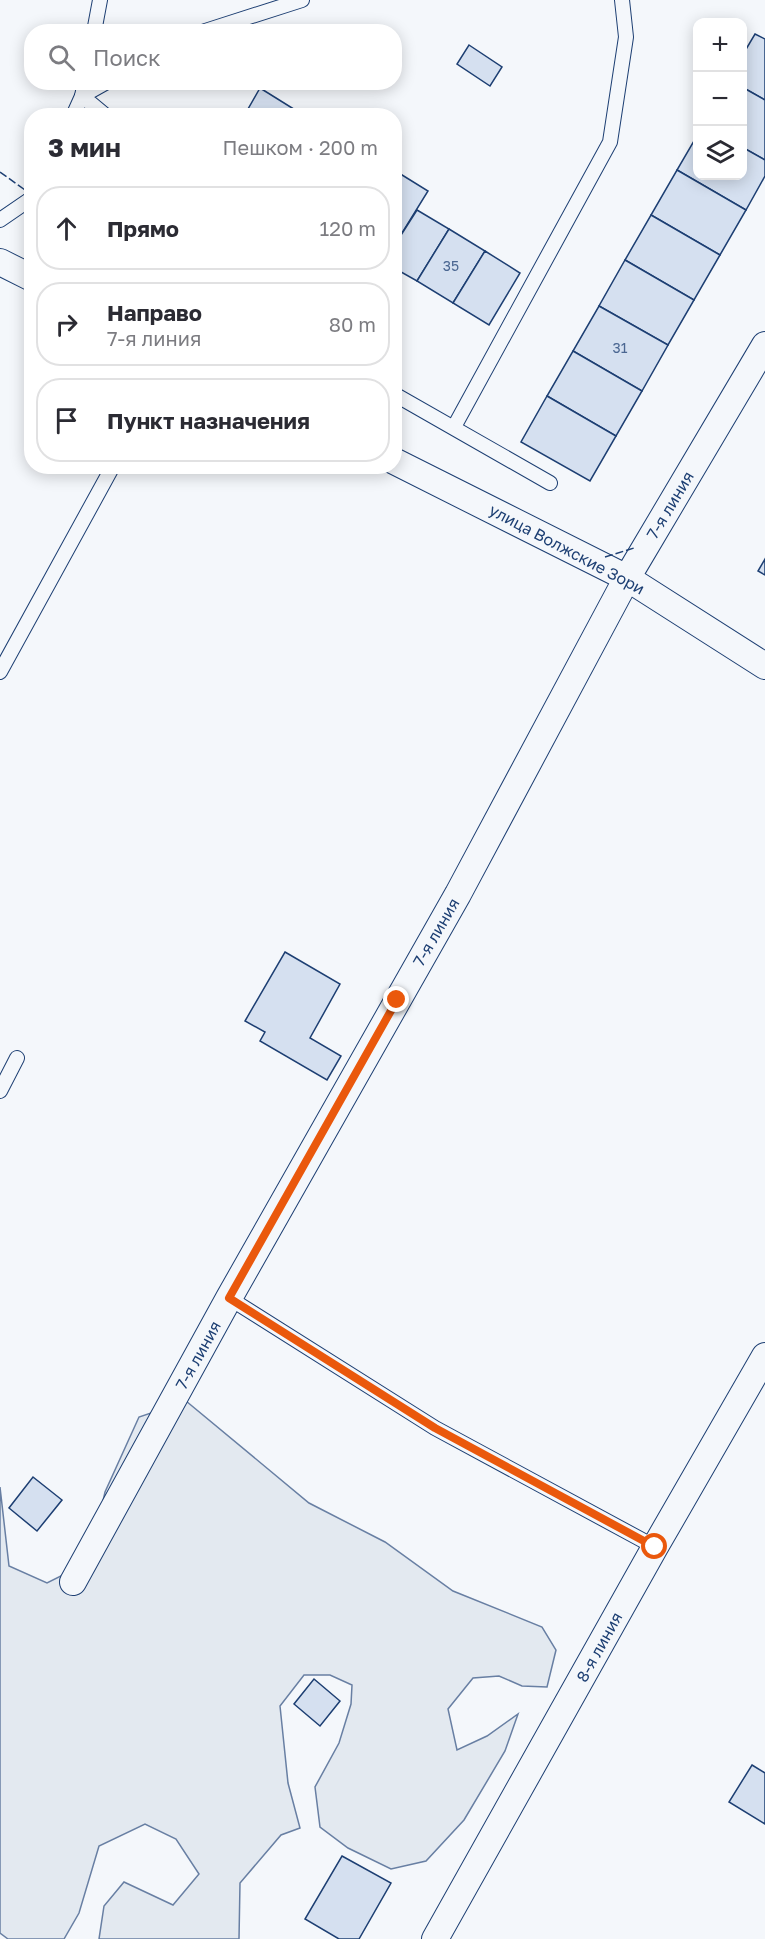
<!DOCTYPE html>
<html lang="ru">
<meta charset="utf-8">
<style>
body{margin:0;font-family:"Golos Text",sans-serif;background:#f7f7f7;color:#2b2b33}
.controls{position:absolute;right:18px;top:18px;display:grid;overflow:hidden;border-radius:12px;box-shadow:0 3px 15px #0003}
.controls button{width:54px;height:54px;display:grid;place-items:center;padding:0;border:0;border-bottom:2px solid #e1e1e2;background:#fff;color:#2b2b33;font:30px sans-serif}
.stop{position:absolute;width:18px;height:18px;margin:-14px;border:4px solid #ea580c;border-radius:50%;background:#fff}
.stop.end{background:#ea580c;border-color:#fff;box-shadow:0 2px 6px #0008}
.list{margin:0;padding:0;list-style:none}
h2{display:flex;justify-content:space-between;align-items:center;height:78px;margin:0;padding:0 24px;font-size:26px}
h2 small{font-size:20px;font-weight:400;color:#7c7c81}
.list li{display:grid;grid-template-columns:39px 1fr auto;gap:18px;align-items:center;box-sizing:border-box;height:84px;margin:0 12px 12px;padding:0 12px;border:2px solid #e1e1e2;border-radius:24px}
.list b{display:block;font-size:22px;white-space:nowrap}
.list p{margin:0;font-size:20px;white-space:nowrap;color:#7c7c81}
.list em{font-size:20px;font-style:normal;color:#7c7c81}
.icon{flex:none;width:33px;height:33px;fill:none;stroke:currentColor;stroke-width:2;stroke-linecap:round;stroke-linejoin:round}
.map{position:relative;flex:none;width:765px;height:1939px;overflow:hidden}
.search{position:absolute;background:#fff;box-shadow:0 3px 15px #0003;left:24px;top:24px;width:378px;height:66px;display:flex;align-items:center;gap:15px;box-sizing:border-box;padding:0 21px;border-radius:24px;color:#7c7c81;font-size:22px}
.panel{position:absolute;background:#fff;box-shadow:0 3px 15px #0003;left:24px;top:108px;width:378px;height:366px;border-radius:24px}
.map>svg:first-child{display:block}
</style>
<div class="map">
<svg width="765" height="1939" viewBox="0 0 765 1939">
<rect width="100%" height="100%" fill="#f4f7fb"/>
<polygon fill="#e3e9f0" stroke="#687fa3" stroke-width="1.5" points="186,1401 309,1503 385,1542 453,1591 542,1627 556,1650 547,1687 522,1686 499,1676 473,1678 448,1709 457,1750 487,1736 518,1714 505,1751 464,1820 426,1861 391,1869 348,1848 320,1827 315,1787 339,1743 351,1704 352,1685 330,1675 304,1675 280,1706 288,1783 300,1828 281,1835 240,1883 239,1939 99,1939 104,1906 124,1882 173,1905 199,1874 176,1839 145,1824 99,1846 79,1913 64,1939 8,1939 0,1933 0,1487 9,1566 47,1583 89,1562 105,1492 139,1417"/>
<g fill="#d5e0f0" stroke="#1d3f73" stroke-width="1.5">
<polygon points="755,34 765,39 765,100 742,87 742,56"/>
<polygon points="469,45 502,67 490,86 457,64"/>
<polygon points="742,87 765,100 765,160 742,147"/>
<polygon points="260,88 305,116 244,116"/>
<polygon points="698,134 698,176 742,176 742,147 765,160 765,176 746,210 677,170"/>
<polygon points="394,170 428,191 394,246"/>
<polygon points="677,170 746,210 720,255 651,215"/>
<polygon points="417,210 449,229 417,281 394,268 394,246"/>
<polygon points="651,215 720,255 694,300 625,260"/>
<polygon points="449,229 485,251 453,303 417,281"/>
<polygon points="485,251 520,273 489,325 453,303"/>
<polygon points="625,260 694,300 668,345 599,306"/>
<polygon points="599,306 668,345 642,391 573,351"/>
<polygon points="573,351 642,391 616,436 547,396"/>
<polygon points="547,396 616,436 590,481 521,442"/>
<polygon points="765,559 765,575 758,571"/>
<polygon points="285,952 340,984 310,1038 341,1056 327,1080 260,1041 265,1032 245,1021"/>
<polygon points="33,1477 62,1500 37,1531 9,1508"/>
<polygon points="314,1679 340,1701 320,1726 294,1704"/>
<polygon points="752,1765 765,1773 765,1824 729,1802"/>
<polygon points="342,1856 391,1883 359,1939 339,1939 305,1919"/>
</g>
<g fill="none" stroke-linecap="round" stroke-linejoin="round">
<g stroke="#1d3f73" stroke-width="16">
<g id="service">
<polyline points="94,32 100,0"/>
<polyline points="202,32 302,0"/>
<polyline points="73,116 82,96 85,82"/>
<polyline points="106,116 82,96 107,82"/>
<polyline points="0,220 32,198"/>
<polyline points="394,394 550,483"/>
<polyline points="454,427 610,142 626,37 622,0"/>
<polyline points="0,672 113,466"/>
<polyline points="0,1091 17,1058"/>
<polyline points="229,1298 435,1428 655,1547"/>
</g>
</g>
<g stroke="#1d3f73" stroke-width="28">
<g id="minor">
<polyline points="0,262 32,278"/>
<polyline points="394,461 627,578 765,666"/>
<polyline points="73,1582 229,1298 458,894 627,578 765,345"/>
<polyline points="435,1939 655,1547 765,1356"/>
</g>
</g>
<use href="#service" stroke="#f4f7fb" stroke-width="14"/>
<use href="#minor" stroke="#f4f7fb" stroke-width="26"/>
<g stroke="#1d3f73" stroke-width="1.5" stroke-dasharray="8 3" stroke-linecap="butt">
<polyline points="0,172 32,195"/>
<polyline points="605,557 634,548"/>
</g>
</g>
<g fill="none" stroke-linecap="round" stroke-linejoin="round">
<polyline stroke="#ea580c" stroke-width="8" points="397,1000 229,1298 435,1428 655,1547"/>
</g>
<g text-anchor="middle" stroke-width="4.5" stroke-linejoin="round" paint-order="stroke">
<g font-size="14" fill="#4b6792">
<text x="451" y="271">35</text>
<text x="620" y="353">31</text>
</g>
<g font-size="16" fill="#1d3f73" stroke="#f4f7fb">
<text transform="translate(670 505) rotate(-59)" y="6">7-я линия</text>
<text transform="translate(567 549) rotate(28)" y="6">улица Волжские Зори</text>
<text transform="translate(436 932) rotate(-60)" y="6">7-я линия</text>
<text transform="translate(198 1355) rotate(-61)" y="6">7-я линия</text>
<text transform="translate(599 1647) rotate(-61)" y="6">8-я линия</text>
</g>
</g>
</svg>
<div class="controls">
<button>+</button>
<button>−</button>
<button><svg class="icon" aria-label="layers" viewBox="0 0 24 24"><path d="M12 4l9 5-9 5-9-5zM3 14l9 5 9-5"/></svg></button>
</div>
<div class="stop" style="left:655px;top:1547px"></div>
<div class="stop end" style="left:397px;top:1000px"></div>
<div class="search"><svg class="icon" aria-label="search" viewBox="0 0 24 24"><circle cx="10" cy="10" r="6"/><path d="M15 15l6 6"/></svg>Поиск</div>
<section class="panel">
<h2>3 мин<small>Пешком · 200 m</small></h2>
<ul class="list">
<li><svg class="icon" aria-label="ahead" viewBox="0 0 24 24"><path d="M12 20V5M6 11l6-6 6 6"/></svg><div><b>Прямо</b></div><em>120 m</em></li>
<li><svg class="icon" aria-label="right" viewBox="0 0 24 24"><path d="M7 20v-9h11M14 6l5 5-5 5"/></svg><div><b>Направо</b><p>7-я линия</p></div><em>80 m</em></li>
<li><svg class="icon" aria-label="arrive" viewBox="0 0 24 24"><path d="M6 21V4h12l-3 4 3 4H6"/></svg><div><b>Пункт назначения</b></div></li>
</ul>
</section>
</div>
